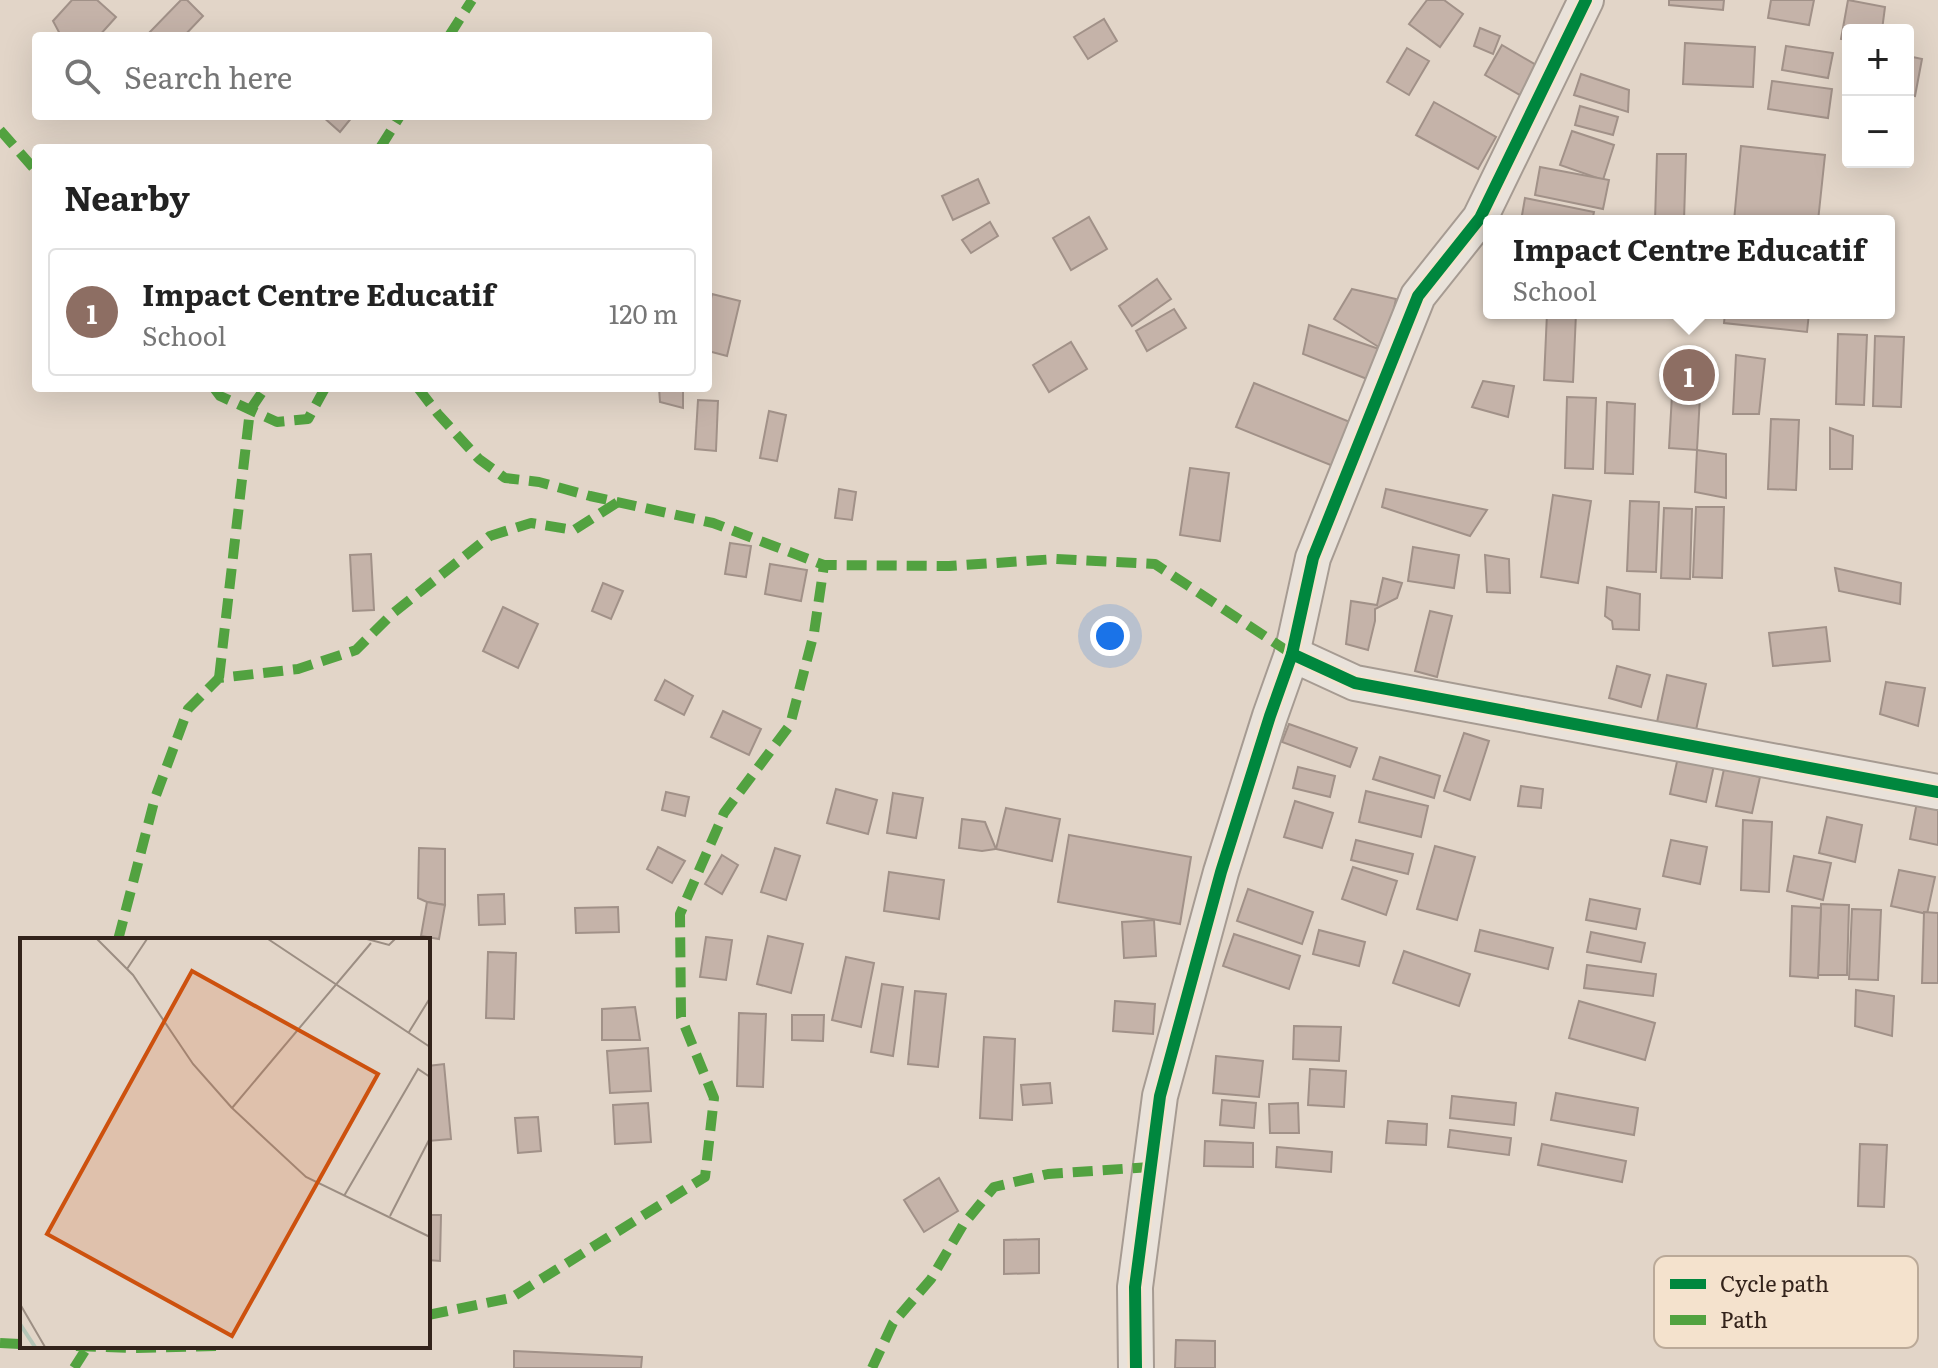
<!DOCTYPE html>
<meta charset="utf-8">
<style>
body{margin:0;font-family:Literata,serif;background:#f6f6f6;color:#222}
.controls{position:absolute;right:24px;top:24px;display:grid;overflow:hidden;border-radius:8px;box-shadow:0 8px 32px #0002}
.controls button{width:72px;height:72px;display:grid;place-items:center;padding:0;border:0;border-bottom:2px solid #e0e0e0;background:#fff;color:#222;font:40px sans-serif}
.you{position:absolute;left:1110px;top:636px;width:28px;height:28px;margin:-20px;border:6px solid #fff;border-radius:50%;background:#1a73e8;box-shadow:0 0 0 12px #1a73e833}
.badge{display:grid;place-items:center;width:52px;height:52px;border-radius:50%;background:#1a73e8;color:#fff;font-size:26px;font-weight:700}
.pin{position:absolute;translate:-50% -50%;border:4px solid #fff;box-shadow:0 2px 8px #0006}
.popup{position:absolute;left:1483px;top:215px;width:412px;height:104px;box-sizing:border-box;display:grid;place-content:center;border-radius:8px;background:#fff;filter:drop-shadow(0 2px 6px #0005);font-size:26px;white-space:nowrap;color:#767676}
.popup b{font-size:30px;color:#222}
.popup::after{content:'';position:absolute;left:50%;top:100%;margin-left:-16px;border:16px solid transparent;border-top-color:#fff}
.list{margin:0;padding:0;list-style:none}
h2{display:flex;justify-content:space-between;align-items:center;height:104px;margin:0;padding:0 32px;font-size:34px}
h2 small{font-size:26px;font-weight:400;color:#767676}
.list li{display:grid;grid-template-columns:52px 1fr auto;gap:24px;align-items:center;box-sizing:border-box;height:128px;margin:0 16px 16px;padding:0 16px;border:2px solid #e0e0e0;border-radius:8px}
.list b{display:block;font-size:30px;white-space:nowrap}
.list p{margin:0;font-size:26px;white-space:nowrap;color:#767676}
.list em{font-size:26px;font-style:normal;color:#767676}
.icon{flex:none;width:44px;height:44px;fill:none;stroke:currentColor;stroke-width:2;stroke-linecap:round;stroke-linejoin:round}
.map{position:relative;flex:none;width:1938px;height:1368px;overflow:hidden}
.search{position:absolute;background:#fff;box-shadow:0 8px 32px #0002;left:32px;top:32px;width:680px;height:88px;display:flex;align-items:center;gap:20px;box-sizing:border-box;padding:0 28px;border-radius:8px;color:#767676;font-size:30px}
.panel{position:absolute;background:#fff;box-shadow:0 8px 32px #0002;left:32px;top:144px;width:680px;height:248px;border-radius:8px}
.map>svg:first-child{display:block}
</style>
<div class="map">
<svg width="1938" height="1368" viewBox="0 0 1938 1368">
<rect width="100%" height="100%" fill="#e2d5c8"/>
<g fill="#c5b3a9" stroke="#a19188" stroke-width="2">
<polygon points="72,0 97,0 116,17 99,36 61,36 53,21"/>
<polygon points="181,0 187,0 203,16 184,36 146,36"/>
<polygon points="1427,0 1444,0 1463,14 1440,47 1409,24"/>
<polygon points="1669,0 1724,0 1723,10 1669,5"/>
<polygon points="1771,0 1814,0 1809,25 1768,18"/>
<polygon points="1848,0 1885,7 1882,30 1848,30 1848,40 1841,39"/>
<polygon points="1104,19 1117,41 1088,59 1074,37"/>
<polygon points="1480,28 1500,36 1493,54 1474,46"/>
<polygon points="1685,43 1755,47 1753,87 1683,84"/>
<polygon points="1502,45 1536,65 1520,95 1485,75"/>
<polygon points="1786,46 1833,53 1828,78 1782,70"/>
<polygon points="1407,48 1429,61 1409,95 1387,82"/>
<polygon points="1908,56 1922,59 1915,96 1908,95"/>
<polygon points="1581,74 1629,90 1628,112 1574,95"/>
<polygon points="1772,81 1832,89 1828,118 1768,109"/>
<polygon points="1434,102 1496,137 1478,169 1416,135"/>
<polygon points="1580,106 1618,117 1613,135 1575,125"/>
<polygon points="322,116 353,116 340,132"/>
<polygon points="1572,131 1614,145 1603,180 1560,165"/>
<polygon points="1741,146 1825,155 1818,221 1734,221"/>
<polygon points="1657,154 1686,154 1684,221 1655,221"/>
<polygon points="1540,167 1609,180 1603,209 1535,195"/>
<polygon points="978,179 989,203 953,220 942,196"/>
<polygon points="1525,198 1594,212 1592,221 1521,221"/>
<polygon points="1089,217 1107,249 1071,270 1053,238"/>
<polygon points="990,222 998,236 971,253 962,240"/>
<polygon points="1157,279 1171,299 1132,326 1119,306"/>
<polygon points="1352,289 1396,299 1385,351 1334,319"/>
<polygon points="712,294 740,301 727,356 708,351 708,313"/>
<polygon points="1174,309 1186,328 1147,351 1136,331"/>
<polygon points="1547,313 1576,313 1573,382 1544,380"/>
<polygon points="1725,313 1809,313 1807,332 1724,323"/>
<polygon points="1309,325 1385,351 1367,379 1303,354"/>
<polygon points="1838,334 1867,335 1864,405 1836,404"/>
<polygon points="1875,336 1904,337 1901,407 1873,406"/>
<polygon points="1071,342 1087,369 1049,392 1033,365"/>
<polygon points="1736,355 1765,359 1759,414 1733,414"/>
<polygon points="1674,359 1702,360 1697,450 1669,448"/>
<polygon points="1483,381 1514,386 1508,417 1472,407"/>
<polygon points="1254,383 1350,422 1333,466 1236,427"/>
<polygon points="659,388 683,388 683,408 660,402"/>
<polygon points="1567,397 1596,398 1593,469 1565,468"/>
<polygon points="698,400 718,401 716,451 695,449"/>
<polygon points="1607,402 1635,404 1633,474 1605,473"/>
<polygon points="769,411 786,415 777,461 760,458"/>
<polygon points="1771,419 1799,420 1796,490 1768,489"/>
<polygon points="1830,428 1853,436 1852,469 1830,469"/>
<polygon points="1697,450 1726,454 1726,498 1695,492"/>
<polygon points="1190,468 1229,473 1220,541 1180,535"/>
<polygon points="839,489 856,492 852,520 835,518"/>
<polygon points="1386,489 1487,510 1470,536 1382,507"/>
<polygon points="1553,495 1591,501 1578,583 1541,577"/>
<polygon points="1630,501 1659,502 1656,572 1627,571"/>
<polygon points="1696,507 1724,507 1722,578 1693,577"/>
<polygon points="1664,508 1692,509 1690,579 1661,578"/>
<polygon points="730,543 751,546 746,577 725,574"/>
<polygon points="1413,547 1459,555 1454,588 1408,581"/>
<polygon points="371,554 374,610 353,611 350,555"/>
<polygon points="1485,555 1509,559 1510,593 1487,592"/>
<polygon points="770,564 807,570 801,601 765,594"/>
<polygon points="1835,568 1901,583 1900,604 1839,591"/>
<polygon points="1383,578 1402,583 1397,598 1375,609 1375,621 1368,650 1346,644 1351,601 1377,605"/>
<polygon points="603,583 623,591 611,619 592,611"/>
<polygon points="1607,587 1640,594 1639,630 1613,629 1612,621 1605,616"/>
<polygon points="503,607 538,624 518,668 483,651"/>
<polygon points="1430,611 1452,616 1437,677 1415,671"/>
<polygon points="1826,627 1830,661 1773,666 1769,633"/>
<polygon points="1617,666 1650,675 1641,707 1609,698"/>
<polygon points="1667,675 1706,684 1696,730 1657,722"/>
<polygon points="665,680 693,696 684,715 655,700"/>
<polygon points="1886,682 1925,688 1918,726 1880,714"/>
<polygon points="723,711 761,729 749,755 711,737"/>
<polygon points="1289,724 1357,748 1350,767 1282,742"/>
<polygon points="1464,733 1489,741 1470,800 1444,791"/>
<polygon points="1380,757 1440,776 1434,798 1373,779"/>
<polygon points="1678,757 1714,765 1706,802 1670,794"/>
<polygon points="1298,767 1335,776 1330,797 1293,788"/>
<polygon points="1724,769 1760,777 1752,813 1716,806"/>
<polygon points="1521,786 1543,789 1541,808 1518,806"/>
<polygon points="836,789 877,800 868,834 827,823"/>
<polygon points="1366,791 1428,806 1421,837 1359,822"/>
<polygon points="666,792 689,797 685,816 662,810"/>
<polygon points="893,793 923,798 916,838 887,833"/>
<polygon points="1295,801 1333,813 1322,848 1284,837"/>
<polygon points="1917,802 1938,807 1938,845 1910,839"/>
<polygon points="1006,808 1060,819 1052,861 996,849"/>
<polygon points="1827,817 1862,825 1855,862 1819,853"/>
<polygon points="962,819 985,822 996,849 982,851 959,848"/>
<polygon points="1743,820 1772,822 1769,892 1741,890"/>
<polygon points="1069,835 1191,857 1180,924 1058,902"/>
<polygon points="1356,840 1413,854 1408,874 1351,860"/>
<polygon points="1671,840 1707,847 1700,884 1663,876"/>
<polygon points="1435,846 1475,857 1457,920 1417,909"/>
<polygon points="658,847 685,861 672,883 647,869"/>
<polygon points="419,848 445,849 445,905 427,902 418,898"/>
<polygon points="775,848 800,856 786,900 761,892"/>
<polygon points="722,855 738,865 722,894 705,884"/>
<polygon points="1794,856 1831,863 1823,900 1787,891"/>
<polygon points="1353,867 1397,881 1386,915 1342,899"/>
<polygon points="1899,870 1935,877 1927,914 1891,906"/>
<polygon points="889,872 944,880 939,919 884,911"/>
<polygon points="1248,889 1313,912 1302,944 1237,921"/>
<polygon points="504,894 505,924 479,925 478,895"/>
<polygon points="1590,899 1640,909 1636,929 1586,920"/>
<polygon points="427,902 445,905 439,939 421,936"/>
<polygon points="1821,904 1849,905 1847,975 1818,975"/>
<polygon points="1792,906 1821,908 1818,978 1790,976"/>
<polygon points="618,907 619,932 576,933 575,908"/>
<polygon points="1852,909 1881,910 1878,980 1849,979"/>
<polygon points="1924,912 1938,913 1938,983 1922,983"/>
<polygon points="1154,920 1156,956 1124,958 1122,922"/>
<polygon points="1319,930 1365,942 1359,966 1313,954"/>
<polygon points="1480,930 1553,948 1548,969 1475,951"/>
<polygon points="1591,932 1645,943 1641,962 1587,952"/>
<polygon points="1234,934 1300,956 1289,989 1223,966"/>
<polygon points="768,936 803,944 791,993 757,984"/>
<polygon points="706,937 732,940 726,980 700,977"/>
<polygon points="1404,951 1470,974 1459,1006 1393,983"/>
<polygon points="488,952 516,953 514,1019 486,1018"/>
<polygon points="846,957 874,963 861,1027 832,1020"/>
<polygon points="1587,965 1656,974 1653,996 1584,988"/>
<polygon points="882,984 903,987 893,1056 871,1052"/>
<polygon points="1856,990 1894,996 1892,1036 1855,1026"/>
<polygon points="915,991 946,994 938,1067 908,1064"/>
<polygon points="1115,1001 1155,1004 1153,1034 1113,1031"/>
<polygon points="1579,1001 1655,1023 1645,1060 1569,1038"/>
<polygon points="635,1007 640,1040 602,1040 602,1009"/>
<polygon points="739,1013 766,1014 763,1087 737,1086"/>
<polygon points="792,1015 824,1015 823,1041 792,1040"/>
<polygon points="1294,1026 1341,1027 1339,1061 1293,1059"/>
<polygon points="984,1037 1015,1039 1012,1120 980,1118"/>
<polygon points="648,1048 651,1091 610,1093 607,1051"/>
<polygon points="1216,1056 1263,1061 1259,1097 1213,1093"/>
<polygon points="444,1064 451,1139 428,1141 428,1066"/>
<polygon points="1310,1069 1346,1071 1344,1107 1308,1105"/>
<polygon points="1050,1083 1052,1103 1023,1105 1021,1085"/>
<polygon points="1556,1093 1638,1108 1634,1135 1551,1120"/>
<polygon points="1452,1096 1516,1103 1514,1125 1450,1118"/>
<polygon points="1222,1100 1256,1103 1254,1128 1220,1125"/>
<polygon points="648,1103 651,1142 615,1144 613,1105"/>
<polygon points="1298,1103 1299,1133 1270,1133 1269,1104"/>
<polygon points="538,1117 541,1151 518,1153 515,1118"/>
<polygon points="1388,1121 1427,1124 1426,1145 1386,1143"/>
<polygon points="1450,1130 1511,1138 1509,1155 1448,1147"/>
<polygon points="1205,1141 1253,1143 1253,1167 1204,1166"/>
<polygon points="1542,1144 1626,1161 1622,1182 1538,1165"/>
<polygon points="1860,1144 1887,1145 1884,1207 1858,1206"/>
<polygon points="1277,1147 1332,1152 1331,1172 1276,1167"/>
<polygon points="939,1178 958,1211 924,1232 904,1200"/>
<polygon points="428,1215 441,1215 440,1261 428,1260"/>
<polygon points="1039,1239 1039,1273 1004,1274 1004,1240"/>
<polygon points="1176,1340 1215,1341 1215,1368 1175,1368"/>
<polygon points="514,1351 642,1357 641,1368 514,1368"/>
</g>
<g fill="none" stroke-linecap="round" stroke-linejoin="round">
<g stroke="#a69b92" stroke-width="38">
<g id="minor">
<polyline points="1292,654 1313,558 1418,296 1480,218 1586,0"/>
<polyline points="1136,1368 1135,1287 1160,1096 1221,872 1270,716 1292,654 1355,683 1938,792"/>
</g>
</g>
<use href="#minor" stroke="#e9e2da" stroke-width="34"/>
<g stroke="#52a240" stroke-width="10" stroke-dasharray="20 10" stroke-linecap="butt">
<polyline points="449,36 472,0"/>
<polyline points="0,130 36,171"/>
<polyline points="380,148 400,116"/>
<polyline points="214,388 220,396 277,422 308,419 325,388"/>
<polyline points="418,388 438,414 479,459 505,478 539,482 590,496 713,523 824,565"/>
<polyline points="219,678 250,410 265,388"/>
<polyline points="118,940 155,798 188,709 219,678 298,669 356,650 392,614 490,536 531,523 574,530 618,502"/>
<polyline points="428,1315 511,1298 705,1177 714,1098 681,1017 680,914 724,813 790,725 814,633 824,565 949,566 1056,559 1155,564 1292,654"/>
<polyline points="0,1343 22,1344"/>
<polyline points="76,1346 135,1348 220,1346"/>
<polyline points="74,1368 88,1346"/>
<polyline points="872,1368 893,1323 931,1279 963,1225 994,1187 1048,1174 1150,1167"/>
</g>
<g stroke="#f4e2cd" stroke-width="17">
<g id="cycleway">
<polyline points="1292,654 1313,558 1418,296 1480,218 1586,0"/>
<polyline points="1136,1368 1135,1287 1160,1096 1221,872 1270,716 1292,654 1355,683 1938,792"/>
</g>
</g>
<use href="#cycleway" stroke="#00873e" stroke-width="12"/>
</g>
<g transform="translate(20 938)">
<rect width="410" height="410" fill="#e2d5c8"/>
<path fill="none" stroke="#b4c5b7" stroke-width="4" d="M0,386L15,409"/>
<path fill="none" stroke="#9c8e83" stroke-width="2" d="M77,1L113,37L173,126L212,170M248,1L410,109M347,1L369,7L375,1M351,5L212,170L286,239L410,299M107,31L127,1M389,94L410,60M324,258L398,131L410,139M370,278L410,200M0,366L25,409"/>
<path fill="#cd510e" fill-opacity="0.15" stroke="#cd510e" stroke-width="4" d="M172,33L358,136L212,398L27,296Z"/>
<rect width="410" height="410" fill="none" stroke="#33231b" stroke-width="4"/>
</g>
<rect x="1654" y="1256" width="264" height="92" rx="12" fill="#f4e2cd" stroke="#baa998" stroke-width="2"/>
<rect x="1670" y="1279" width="36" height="10" fill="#00873e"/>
<rect x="1670" y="1315" width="36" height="10" fill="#52a240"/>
<g font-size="22" fill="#33231b">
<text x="1720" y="1292">Cycle path</text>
<text x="1720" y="1328">Path</text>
</g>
</svg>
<div class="controls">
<button>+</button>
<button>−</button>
</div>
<div class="you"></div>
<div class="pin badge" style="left:1689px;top:375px;background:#8d6e63">1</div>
<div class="popup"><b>Impact Centre Educatif</b>School</div>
<div class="search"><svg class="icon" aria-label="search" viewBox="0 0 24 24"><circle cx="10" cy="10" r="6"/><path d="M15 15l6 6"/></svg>Search here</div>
<section class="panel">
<h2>Nearby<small></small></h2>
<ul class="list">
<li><span class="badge" style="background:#8d6e63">1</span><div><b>Impact Centre Educatif</b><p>School</p></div><em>120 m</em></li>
</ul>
</section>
</div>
